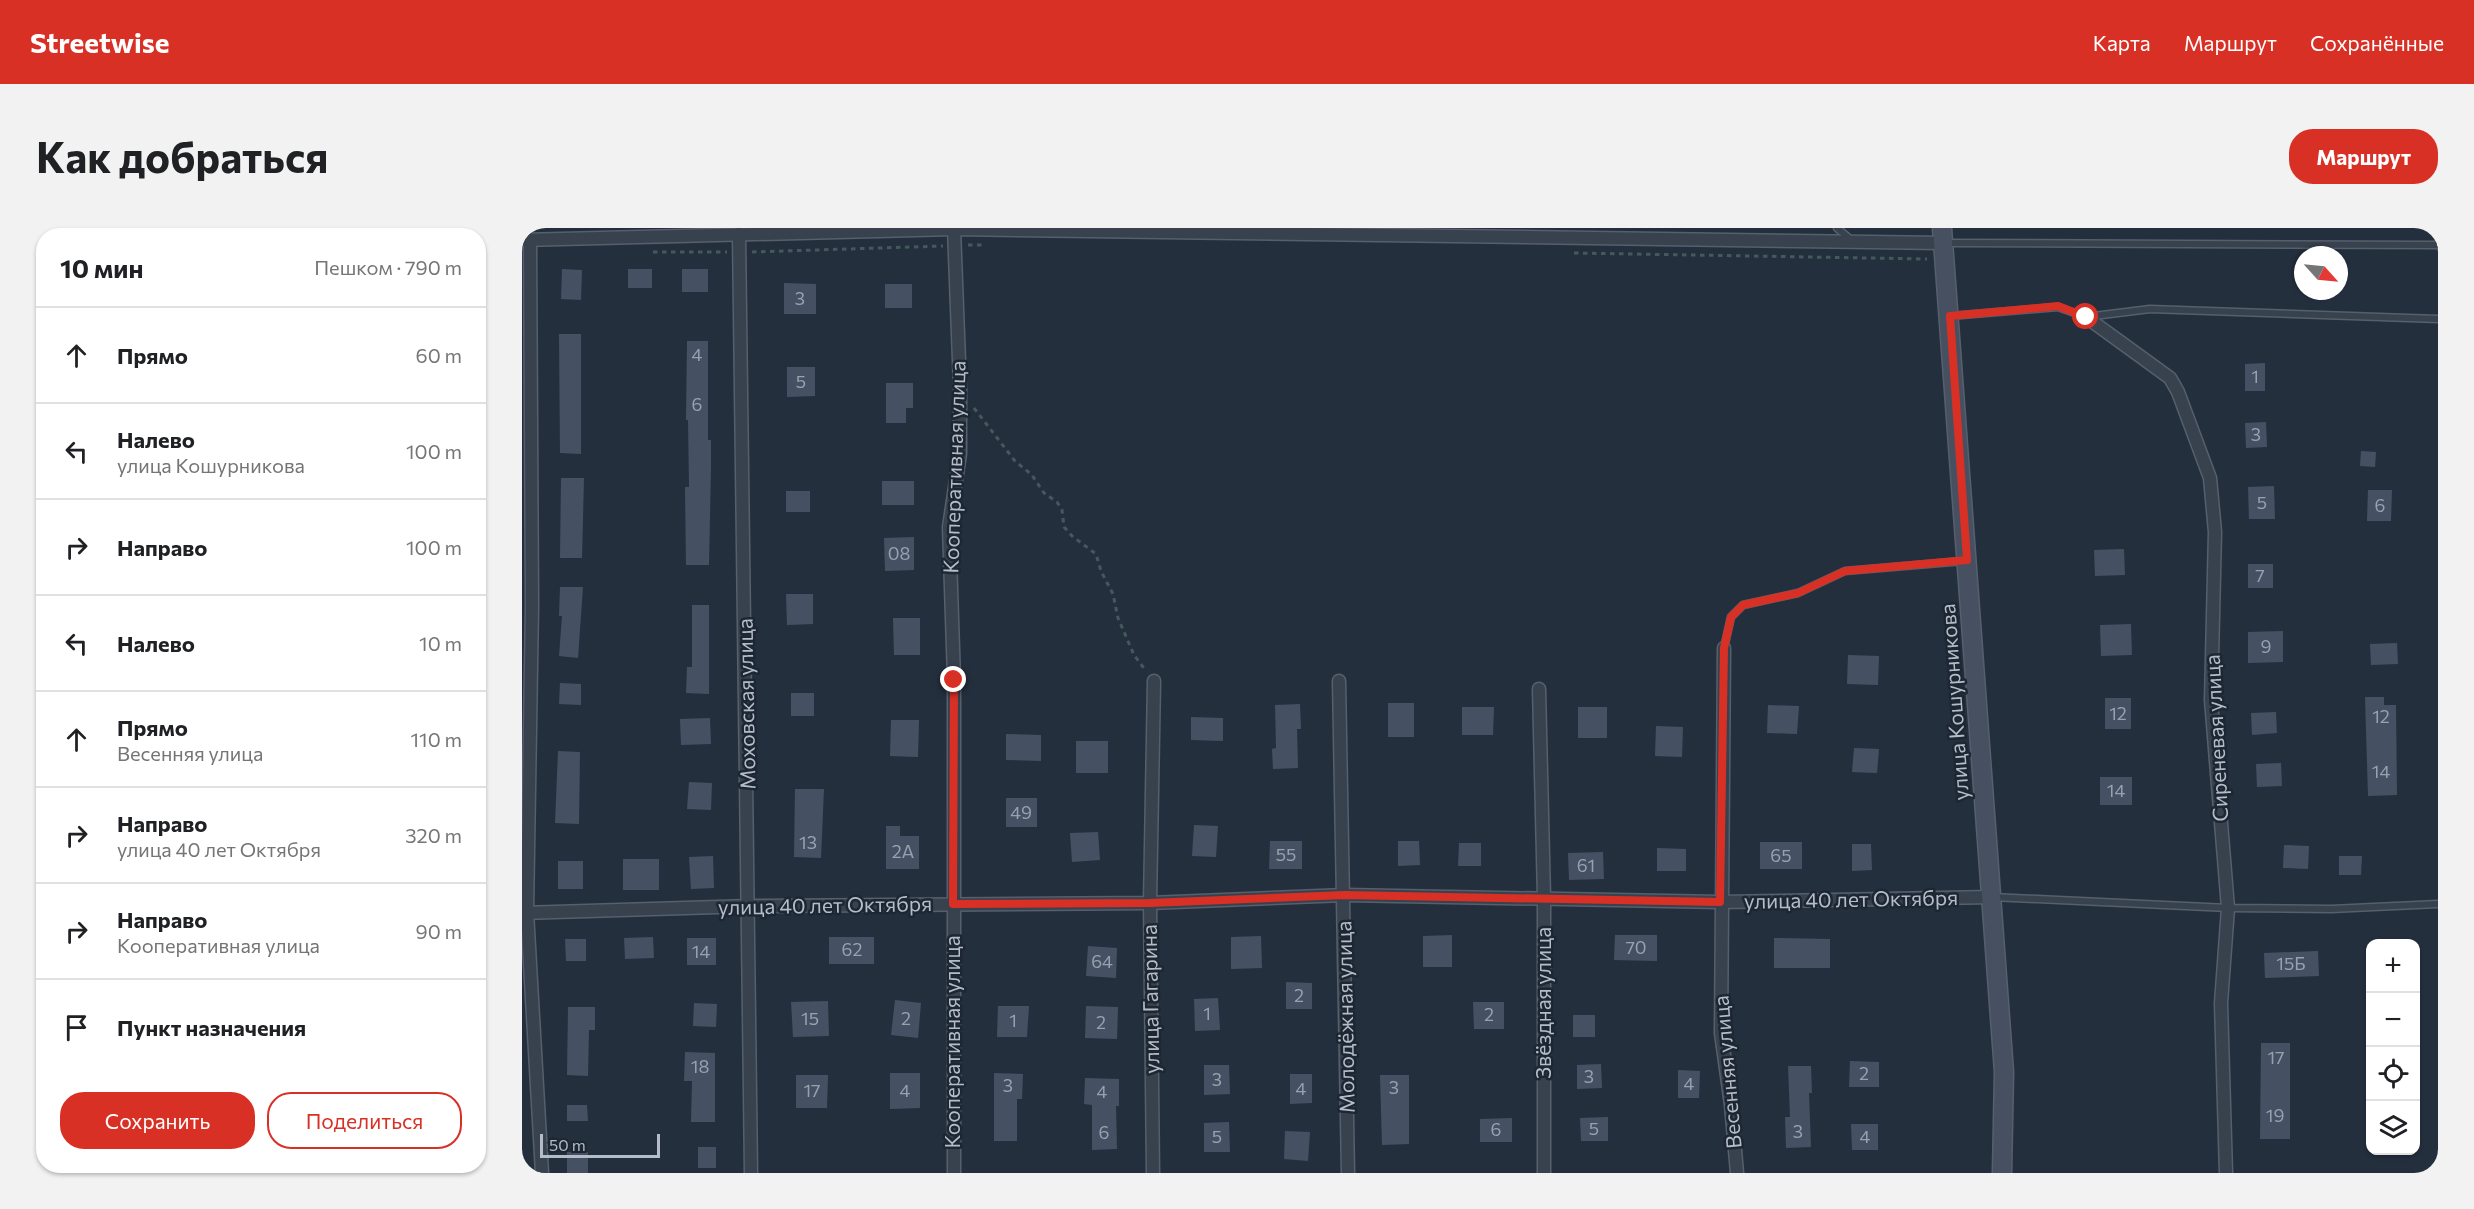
<!DOCTYPE html>
<html lang="ru">
<meta charset="utf-8">
<style>
body{margin:0;font-family:Commissioner,sans-serif;background:#f2f2f2;color:#202124}
.controls{position:absolute;right:18px;bottom:18px;display:grid;overflow:hidden;border-radius:12px;box-shadow:0 2px 4px #0004}
.controls button{width:54px;height:54px;display:grid;place-items:center;padding:0;border:0;border-bottom:2px solid #e0e0e0;background:#fff;color:#202124;font:30px sans-serif}
.compass{position:absolute;left:1772px;top:18px;width:54px;height:54px;border-radius:50%;background:#fff;box-shadow:0 2px 4px #0004;rotate:117deg}
.scale{position:absolute;left:18px;bottom:15px;width:120px;box-sizing:border-box;padding-left:6px;border:3px solid #b4bcc9;border-top:0;font-size:16px;line-height:21px;white-space:nowrap;color:#b4bcc9;-webkit-text-stroke:4px #1d2633;paint-order:stroke}
.stop{position:absolute;width:18px;height:18px;margin:-14px;border:4px solid #d93025;border-radius:50%;background:#fff}
.stop.end{background:#d93025;border-color:#fff;box-shadow:0 2px 6px #0008}
.list{margin:0;padding:0;list-style:none}
h2{display:flex;justify-content:space-between;align-items:center;height:78px;margin:0;padding:0 24px;font-size:26px}
h2 small{font-size:20px;font-weight:400;color:#757577}
.list li{display:grid;grid-template-columns:39px 1fr auto;gap:18px;align-items:center;box-sizing:border-box;height:96px;padding:0 24px;border-top:2px solid #e0e0e0}
.list b{display:block;font-size:22px;white-space:nowrap}
.list p{margin:0;font-size:20px;white-space:nowrap;color:#757577}
.list em{font-size:20px;font-style:normal;color:#757577}
.actions{display:flex;gap:12px;padding:18px 24px}
.actions a{flex:1;padding:14px 0;border:2px solid #d93025;border-radius:24px;text-align:center;font-size:21px;color:#d93025}
.actions .main{background:#d93025;color:#fff}
.icon{flex:none;width:33px;height:33px;fill:none;stroke:currentColor;stroke-width:2;stroke-linecap:round;stroke-linejoin:round}
.map{position:relative;flex:none;width:1916px;height:945px;overflow:hidden;border-radius:24px}
header{display:flex;align-items:center;gap:36px;box-sizing:border-box;height:84px;padding:0 30px;background:#d93025;color:#fff}
header strong{font-size:28px}
nav{display:flex;gap:33px;margin-inline-start:auto;font-size:21px}
.intro{display:flex;align-items:center;justify-content:space-between;box-sizing:border-box;height:144px;padding:0 36px}
h1{margin:0;font-size:42px}
.button{padding:15px 27px;border-radius:24px;background:#d93025;color:#fff;font-size:21px;font-weight:700}
main{display:flex;gap:36px;padding:0 36px}
aside{flex:1;background:#fff;border-radius:24px;box-shadow:0 2px 4px #0004}
.map>svg:first-child{display:block}
</style>
<header>
<strong>Streetwise</strong>
<nav><a>Карта</a><a>Маршрут</a><a>Сохранённые</a></nav>
</header>
<div class="intro"><h1>Как добраться</h1><a class="button">Маршрут</a></div>
<main>
<aside>
<h2>10 мин<small>Пешком · 790 m</small></h2>
<ul class="list">
<li><svg class="icon" aria-label="ahead" viewBox="0 0 24 24"><path d="M12 20V5M6 11l6-6 6 6"/></svg><div><b>Прямо</b></div><em>60 m</em></li>
<li><svg class="icon" aria-label="left" viewBox="0 0 24 24"><path d="M17 20v-9H6M10 6l-5 5 5 5"/></svg><div><b>Налево</b><p>улица Кошурникова</p></div><em>100 m</em></li>
<li><svg class="icon" aria-label="right" viewBox="0 0 24 24"><path d="M7 20v-9h11M14 6l5 5-5 5"/></svg><div><b>Направо</b></div><em>100 m</em></li>
<li><svg class="icon" aria-label="left" viewBox="0 0 24 24"><path d="M17 20v-9H6M10 6l-5 5 5 5"/></svg><div><b>Налево</b></div><em>10 m</em></li>
<li><svg class="icon" aria-label="ahead" viewBox="0 0 24 24"><path d="M12 20V5M6 11l6-6 6 6"/></svg><div><b>Прямо</b><p>Весенняя улица</p></div><em>110 m</em></li>
<li><svg class="icon" aria-label="right" viewBox="0 0 24 24"><path d="M7 20v-9h11M14 6l5 5-5 5"/></svg><div><b>Направо</b><p>улица 40 лет Октября</p></div><em>320 m</em></li>
<li><svg class="icon" aria-label="right" viewBox="0 0 24 24"><path d="M7 20v-9h11M14 6l5 5-5 5"/></svg><div><b>Направо</b><p>Кооперативная улица</p></div><em>90 m</em></li>
<li><svg class="icon" aria-label="arrive" viewBox="0 0 24 24"><path d="M6 21V4h12l-3 4 3 4H6"/></svg><div><b>Пункт назначения</b></div></li>
</ul>
<div class="actions"><a class="main">Сохранить</a><a>Поделиться</a></div>
</aside>
<div class="map">
<svg width="1916" height="945" viewBox="0 0 1916 945">
<rect width="100%" height="100%" fill="#242f3e"/>
<g fill="#455162">
<polygon points="40,41 60,42 59,72 39,71"/>
<rect x="106" y="41" width="24" height="19"/>
<rect x="160" y="41" width="26" height="23"/>
<polygon points="262,55 294,56 294,86 262,86"/>
<rect x="363" y="56" width="27" height="24"/>
<polygon points="37,106 59,106 59,226 38,225"/>
<polygon points="165,113 186,113 186,212 189,212 189,238 187,337 164,337 163,259 167,259 166,192 164,192"/>
<polygon points="1743,135 1743,163 1723,163 1723,136"/>
<polygon points="265,139 293,139 293,168 265,169"/>
<polygon points="364,155 391,155 391,180 384,180 384,195 364,195"/>
<polygon points="1744,194 1745,219 1724,220 1723,195"/>
<polygon points="1839,223 1854,224 1853,239 1838,238"/>
<polygon points="39,250 62,250 60,330 38,330"/>
<rect x="360" y="253" width="32" height="24"/>
<polygon points="1752,258 1753,291 1727,291 1726,259"/>
<polygon points="1846,262 1870,262 1869,293 1845,293"/>
<rect x="264" y="263" width="24" height="21"/>
<polygon points="392,309 392,342 363,343 362,310"/>
<polygon points="1602,321 1603,347 1573,348 1572,322"/>
<rect x="1726" y="336" width="25" height="24"/>
<polygon points="38,359 61,359 56,430 37,428 40,388 37,388"/>
<polygon points="264,366 291,366 291,396 265,397"/>
<polygon points="170,377 187,377 187,466 164,465 165,439 170,439"/>
<polygon points="371,390 398,390 398,427 372,427"/>
<polygon points="1609,396 1610,427 1579,428 1578,397"/>
<polygon points="1761,403 1761,434 1726,435 1726,404"/>
<polygon points="1875,415 1876,436 1849,437 1848,416"/>
<polygon points="1326,427 1357,428 1356,457 1325,456"/>
<polygon points="38,455 59,456 59,477 37,476"/>
<rect x="269" y="465" width="23" height="23"/>
<polygon points="1843,469 1862,469 1862,477 1874,477 1875,567 1846,568"/>
<rect x="1583" y="470" width="26" height="31"/>
<rect x="866" y="475" width="26" height="34"/>
<polygon points="778,476 779,501 775,501 776,540 751,541 750,521 754,520 753,477"/>
<polygon points="1246,477 1277,478 1275,506 1245,505"/>
<polygon points="940,479 972,479 971,507 940,507"/>
<rect x="1056" y="479" width="29" height="31"/>
<polygon points="1754,484 1755,505 1730,507 1729,485"/>
<polygon points="669,489 701,490 701,513 669,512"/>
<polygon points="188,490 189,516 159,517 158,491"/>
<polygon points="369,492 397,492 396,529 368,528"/>
<polygon points="1134,498 1161,499 1160,529 1133,528"/>
<polygon points="484,506 519,507 519,533 484,532"/>
<rect x="554" y="513" width="32" height="32"/>
<polygon points="1332,520 1357,521 1355,545 1330,544"/>
<polygon points="36,523 58,524 57,596 33,595"/>
<polygon points="1759,535 1760,558 1735,559 1734,536"/>
<rect x="1578" y="549" width="32" height="28"/>
<polygon points="167,554 190,555 189,582 165,581"/>
<polygon points="273,561 302,561 299,630 272,629"/>
<rect x="484" y="570" width="31" height="29"/>
<polygon points="672,597 696,598 694,629 670,628"/>
<polygon points="364,598 378,598 378,608 397,608 397,641 364,641"/>
<polygon points="576,604 578,632 550,634 548,605"/>
<polygon points="748,613 780,613 780,641 747,641"/>
<polygon points="876,613 897,613 898,637 876,638"/>
<rect x="1238" y="614" width="42" height="27"/>
<polygon points="937,615 959,615 959,638 936,638"/>
<polygon points="1330,616 1349,616 1350,642 1330,643"/>
<polygon points="1762,617 1787,618 1786,641 1761,640"/>
<polygon points="1135,620 1164,621 1164,643 1135,643"/>
<polygon points="1081,624 1082,651 1047,652 1046,625"/>
<polygon points="191,628 192,660 169,661 167,629"/>
<polygon points="1817,628 1840,628 1839,647 1817,647"/>
<rect x="101" y="631" width="36" height="31"/>
<rect x="36" y="633" width="25" height="28"/>
<polygon points="930,707 930,739 901,739 901,708"/>
<polygon points="1093,707 1135,707 1135,733 1092,732"/>
<polygon points="739,708 740,740 709,741 709,709"/>
<polygon points="131,709 132,730 103,731 102,710"/>
<rect x="307" y="709" width="45" height="27"/>
<rect x="165" y="710" width="29" height="27"/>
<polygon points="1252,710 1308,711 1308,740 1252,740"/>
<polygon points="43,711 64,711 64,733 44,733"/>
<polygon points="566,718 595,720 594,750 564,748"/>
<polygon points="1796,723 1797,748 1743,750 1742,725"/>
<polygon points="764,754 790,755 790,781 764,781"/>
<polygon points="696,770 698,802 673,803 672,771"/>
<polygon points="373,772 399,775 396,810 369,807"/>
<polygon points="306,773 307,808 271,809 269,774"/>
<polygon points="951,774 982,774 982,801 952,801"/>
<polygon points="172,775 195,776 194,799 171,798"/>
<polygon points="476,778 507,778 505,809 475,809"/>
<polygon points="564,778 596,779 595,811 563,810"/>
<polygon points="46,779 73,779 73,802 67,802 66,848 45,847"/>
<rect x="1051" y="787" width="22" height="22"/>
<polygon points="1739,815 1768,815 1768,911 1738,911"/>
<polygon points="163,824 193,825 193,894 169,894 170,853 162,853"/>
<polygon points="1328,833 1357,834 1357,859 1327,859"/>
<polygon points="1079,836 1080,860 1055,861 1055,837"/>
<polygon points="682,837 707,837 708,866 682,867"/>
<polygon points="1266,838 1289,838 1290,865 1287,865 1289,919 1264,920 1263,889 1268,889"/>
<polygon points="1156,842 1178,843 1177,870 1156,870"/>
<polygon points="368,845 398,845 398,880 368,881"/>
<polygon points="472,845 501,846 500,871 495,871 495,913 472,913"/>
<polygon points="768,846 790,846 790,875 768,876"/>
<polygon points="274,847 306,847 305,880 274,880"/>
<polygon points="858,847 887,847 887,916 860,917"/>
<polygon points="563,850 597,851 597,878 594,878 595,921 570,922 570,877 562,876"/>
<polygon points="45,877 65,877 66,893 45,893"/>
<polygon points="1086,889 1086,913 1059,913 1058,890"/>
<polygon points="990,890 990,914 958,914 958,891"/>
<polygon points="707,894 708,924 682,924 682,895"/>
<polygon points="1329,896 1356,896 1356,922 1330,922"/>
<polygon points="763,903 788,904 786,933 762,931"/>
<rect x="176" y="919" width="18" height="21"/>
<rect x="45" y="924" width="21" height="21"/>
</g>
<g fill="none" stroke-linecap="round" stroke-linejoin="round">
<g stroke="#565f6c" stroke-width="9">
<g id="lane">
<polyline points="1315,0 1328,11"/>
<polyline points="1425,15 1916,17"/>
<polyline points="1428,88 1536,79 1564,89 1628,81 1916,91"/>
<polyline points="1202,420 1209,389 1221,377 1276,365 1323,343 1442,333"/>
<polyline points="1470,669 1706,680 1809,681 1916,676"/>
</g>
</g>
<g stroke="#565f6c" stroke-width="15">
<g id="street">
<polyline points="217,6 229,945"/>
<polyline points="8,11 10,378 5,684 20,945"/>
<polyline points="0,12 432,1 1421,15"/>
<polyline points="1564,89 1648,150 1656,164 1688,250 1693,304 1689,472 1706,680 1699,775 1704,945"/>
<polyline points="1202,420 1199,805 1209,877 1215,945"/>
<polyline points="817,453 826,945"/>
<polyline points="1017,461 1022,670 1022,945"/>
<polyline points="0,685 228,678 628,675 823,667 1198,674 1470,669"/>
<polyline points="432,945 432,451 427,299 438,226 438,159 432,1"/>
<polyline points="631,945 628,675 632,453"/>
</g>
</g>
<g stroke="#565f6c" stroke-width="21">
<polyline id="secondary" points="1420,0 1482,844 1480,945"/>
</g>
<g stroke="#44595c" stroke-width="3" stroke-dasharray="4.5 4.5" stroke-linecap="butt">
<polyline points="446,17 460,17"/>
<polyline points="131,24 205,24"/>
<polyline points="230,24 421,18"/>
<polyline points="1052,25 1405,31"/>
<polyline points="452,180 493,233 510,247 522,265 535,274 540,282 542,299 550,308 574,326 579,343 591,366 596,390 612,427 624,443"/>
</g>
<use href="#lane" stroke="#38414e" stroke-width="6"/>
<use href="#street" stroke="#38414e" stroke-width="12"/>
<use href="#secondary" stroke="#465061" stroke-width="18"/>
</g>
<g fill="none" stroke-linecap="round" stroke-linejoin="round">
<polyline stroke="#d93025" stroke-width="8" points="432,452 431,676 628,675 823,667 1198,674 1202,420 1209,389 1221,377 1276,365 1323,343 1445,332 1428,88 1536,78 1564,89"/>
</g>
<g text-anchor="middle" stroke-width="5" stroke-linejoin="round" paint-order="stroke">
<g font-size="18" fill="#98a1af">
<text x="278" y="77">3</text>
<text x="175" y="133">4</text>
<text x="1733" y="155">1</text>
<text x="279" y="160">5</text>
<text x="175" y="183">6</text>
<text x="1734" y="213">3</text>
<text x="1740" y="281">5</text>
<text x="1858" y="284">6</text>
<text x="377" y="332">08</text>
<text x="1738" y="354">7</text>
<text x="1744" y="425">9</text>
<text x="1596" y="492">12</text>
<text x="1859" y="495">12</text>
<text x="1859" y="550">14</text>
<text x="1594" y="569">14</text>
<text x="499" y="591">49</text>
<text x="286" y="621">13</text>
<text x="381" y="630">2А</text>
<text x="764" y="633">55</text>
<text x="1259" y="634">65</text>
<text x="1064" y="644">61</text>
<text x="1114" y="726">70</text>
<text x="330" y="728">62</text>
<text x="179" y="730">14</text>
<text x="580" y="740">64</text>
<text x="1769" y="742">15Б</text>
<text x="777" y="774">2</text>
<text x="685" y="792">1</text>
<text x="967" y="793">2</text>
<text x="288" y="797">15</text>
<text x="384" y="797">2</text>
<text x="491" y="799">1</text>
<text x="579" y="801">2</text>
<text x="1754" y="836">17</text>
<text x="178" y="845">18</text>
<text x="1342" y="852">2</text>
<text x="1067" y="855">3</text>
<text x="695" y="858">3</text>
<text x="1167" y="862">4</text>
<text x="486" y="864">3</text>
<text x="872" y="866">3</text>
<text x="779" y="867">4</text>
<text x="290" y="869">17</text>
<text x="383" y="869">4</text>
<text x="580" y="870">4</text>
<text x="1753" y="894">19</text>
<text x="1072" y="907">5</text>
<text x="974" y="908">6</text>
<text x="1276" y="910">3</text>
<text x="582" y="911">6</text>
<text x="695" y="915">5</text>
<text x="1343" y="915">4</text>
</g>
<g font-size="21" fill="#b4bcc9" stroke="#1d2633">
<text transform="translate(433 239) rotate(-88)" y="7">Кооперативная улица</text>
<text transform="translate(1433 474) rotate(-94)" y="7">улица Кошурникова</text>
<text transform="translate(225 476) rotate(-91)" y="7">Моховская улица</text>
<text transform="translate(1695 510) rotate(-93)" y="7">Сиреневая улица</text>
<text transform="translate(1329 672) rotate(-1)" y="7">улица 40 лет Октября</text>
<text transform="translate(303 678) rotate(-1)" y="7">улица 40 лет Октября</text>
<text transform="translate(629 771) rotate(-91)" y="7">улица Гагарина</text>
<text transform="translate(1022 775) rotate(-90)" y="7">Звёздная улица</text>
<text transform="translate(824 789) rotate(-91)" y="7">Молодёжная улица</text>
<text transform="translate(431 814) rotate(-90)" y="7">Кооперативная улица</text>
<text transform="translate(1206 844) rotate(-95)" y="7">Весенняя улица</text>
</g>
</g>
</svg>
<div class="controls">
<button>+</button>
<button>−</button>
<button><svg class="icon" aria-label="locate" viewBox="0 0 24 24"><circle cx="12" cy="12" r="6"/><path d="M12 2v4M12 18v4M2 12h4M18 12h4"/></svg></button>
<button><svg class="icon" aria-label="layers" viewBox="0 0 24 24"><path d="M12 4l9 5-9 5-9-5zM3 14l9 5 9-5"/></svg></button>
</div>
<svg class="compass" viewBox="-18 -18 36 36"><path d="M0-13l5 13h-10z" fill="#e53935"/><path d="M0 13l5-13h-10z" fill="#757577"/></svg>
<div class="scale">50 m</div>
<div class="stop" style="left:1564px;top:89px"></div>
<div class="stop end" style="left:432px;top:452px"></div>
</div>
</main>
